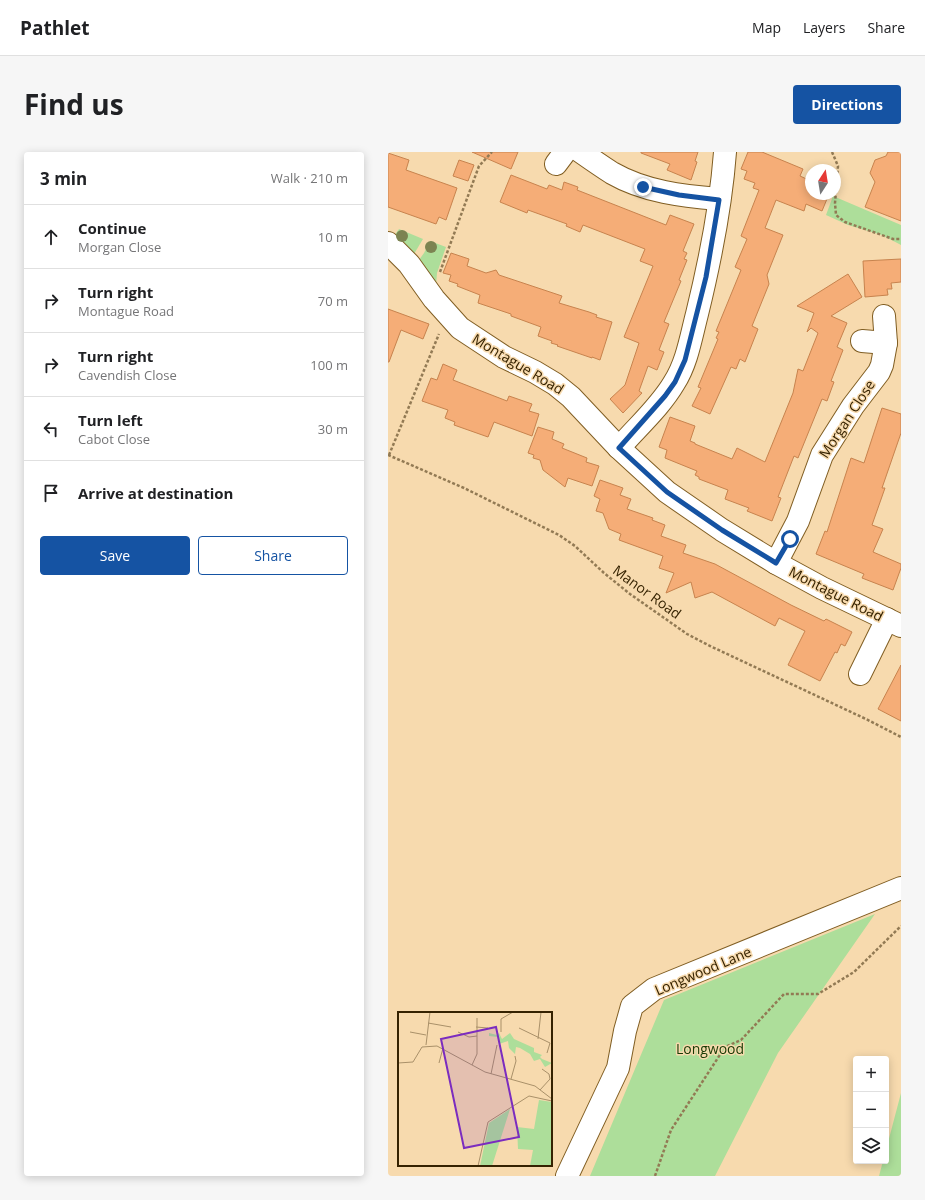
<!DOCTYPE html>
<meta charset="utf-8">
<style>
body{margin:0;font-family:"Open Sans",sans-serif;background:#f6f6f6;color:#202124}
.controls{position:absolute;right:12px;bottom:12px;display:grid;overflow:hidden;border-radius:4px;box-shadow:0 2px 10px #0003}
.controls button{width:36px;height:36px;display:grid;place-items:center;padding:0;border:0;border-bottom:1px solid #e0e0e0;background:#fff;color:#202124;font:20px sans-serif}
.compass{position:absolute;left:417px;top:12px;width:36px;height:36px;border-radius:50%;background:#fff;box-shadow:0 2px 10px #0003;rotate:12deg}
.stop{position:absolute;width:12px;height:12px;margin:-9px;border:3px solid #1553a3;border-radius:50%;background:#fff}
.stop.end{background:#1553a3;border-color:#fff;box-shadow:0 1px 4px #0008}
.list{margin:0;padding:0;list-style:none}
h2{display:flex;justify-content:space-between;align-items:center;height:52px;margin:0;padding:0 16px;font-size:17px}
h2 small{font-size:13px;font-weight:400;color:#757577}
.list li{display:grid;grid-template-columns:26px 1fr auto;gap:12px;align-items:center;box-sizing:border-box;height:64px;padding:0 16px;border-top:1px solid #e0e0e0}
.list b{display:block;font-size:15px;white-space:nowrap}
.list p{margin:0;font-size:13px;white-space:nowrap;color:#757577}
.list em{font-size:13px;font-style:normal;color:#757577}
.actions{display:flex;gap:8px;padding:12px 16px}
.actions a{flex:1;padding:9px 0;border:1px solid #1553a3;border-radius:4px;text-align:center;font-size:14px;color:#1553a3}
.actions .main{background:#1553a3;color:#fff}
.icon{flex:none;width:22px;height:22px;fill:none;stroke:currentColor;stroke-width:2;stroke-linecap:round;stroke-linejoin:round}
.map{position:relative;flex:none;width:513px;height:1024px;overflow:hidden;border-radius:4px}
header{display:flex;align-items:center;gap:24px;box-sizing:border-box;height:56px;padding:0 20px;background:#fff;border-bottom:1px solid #e0e0e0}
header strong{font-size:19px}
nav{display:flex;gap:22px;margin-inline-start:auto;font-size:14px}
.intro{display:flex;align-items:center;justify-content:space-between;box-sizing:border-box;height:96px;padding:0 24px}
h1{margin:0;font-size:28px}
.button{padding:10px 18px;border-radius:4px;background:#1553a3;color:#fff;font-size:14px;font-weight:700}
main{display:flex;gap:24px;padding:0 24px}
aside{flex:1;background:#fff;border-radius:4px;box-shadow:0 2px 10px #0003}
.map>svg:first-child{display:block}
</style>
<header>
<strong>Pathlet</strong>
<nav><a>Map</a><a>Layers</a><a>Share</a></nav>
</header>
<div class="intro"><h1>Find us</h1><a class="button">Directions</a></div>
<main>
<aside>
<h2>3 min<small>Walk · 210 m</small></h2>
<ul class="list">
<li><svg class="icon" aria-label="ahead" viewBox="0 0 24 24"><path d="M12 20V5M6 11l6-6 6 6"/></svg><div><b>Continue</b><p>Morgan Close</p></div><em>10 m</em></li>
<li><svg class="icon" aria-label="right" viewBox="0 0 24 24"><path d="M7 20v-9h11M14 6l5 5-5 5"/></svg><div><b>Turn right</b><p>Montague Road</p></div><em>70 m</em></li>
<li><svg class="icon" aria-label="right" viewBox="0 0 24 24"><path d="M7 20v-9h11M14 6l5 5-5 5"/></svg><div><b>Turn right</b><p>Cavendish Close</p></div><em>100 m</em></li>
<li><svg class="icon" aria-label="left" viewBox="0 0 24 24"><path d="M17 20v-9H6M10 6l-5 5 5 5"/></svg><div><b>Turn left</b><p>Cabot Close</p></div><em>30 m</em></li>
<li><svg class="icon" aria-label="arrive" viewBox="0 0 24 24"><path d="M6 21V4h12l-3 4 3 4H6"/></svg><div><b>Arrive at destination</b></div></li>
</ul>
<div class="actions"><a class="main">Save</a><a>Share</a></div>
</aside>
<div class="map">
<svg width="513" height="1024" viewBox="0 0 513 1024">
<rect width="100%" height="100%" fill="#f7daae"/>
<g fill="#adde9a">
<polygon points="445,44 513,73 513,93 494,83 460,73 438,63"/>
<polygon points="11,77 35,87 26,102 6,84"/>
<polygon points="42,89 58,95 49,121 48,134 31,108 36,101"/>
<polygon points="487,762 390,901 327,1024 202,1024 276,848"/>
<polygon points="513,941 513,1024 491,1024 495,1009 498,1009 498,998"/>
</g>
<g fill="#f5ad77" stroke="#c7834e">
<polygon points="84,0 130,0 123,17"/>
<polygon points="253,0 310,0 307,9 309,10 303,28 279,18 282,12 253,1"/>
<polygon points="360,0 374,0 415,17 412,24 423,29 423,42 441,42 434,59 418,52 416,59 388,48 377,76 395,83 379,123 381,132 364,174 370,177 357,210 352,207 348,217 343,215 322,262 304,254 313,236 310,235 330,187 328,186 331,180 328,179 353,118 347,115 359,87 353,84 371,38 365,36 367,31 356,27 359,19 353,17"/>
<polygon points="500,0 513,0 513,69 477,55 487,30 482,21 487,8 498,4"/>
<polygon points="0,1 21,8 18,18 69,36 58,68 51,65 48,72 0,55"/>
<polygon points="71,8 86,13 80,29 65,24"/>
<polygon points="123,23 159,37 161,33 174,38 176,30 190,35 189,38 278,73 282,63 306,72 295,99 299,101 296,107 299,108 291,128 293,129 276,170 281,172 271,198 276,200 269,218 260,214 251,239 254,241 235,261 222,247 237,233 251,191 236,185 265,114 252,109 257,97 195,73 192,80 178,74 179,72 140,58 139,61 112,50"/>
<polygon points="63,101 81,107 79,114 98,121 108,118 111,123 174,144 171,151 201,160 209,163 208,165 224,170 212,208 204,205 204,206 169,194 170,193 163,191 164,189 150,184 153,175 123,164 123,162 90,151 92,143 69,134 70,132 61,129 63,123 55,121"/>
<polygon points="513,107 513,130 503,131 504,137 499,137 500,143 477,145 475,109"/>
<polygon points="460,122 474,145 443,164 459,171 449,195 455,198 443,229 446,230 439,249 434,247 410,306 406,304 390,345 393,346 384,369 359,359 361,356 337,347 340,338 311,327 311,325 307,323 309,319 277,306 279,298 271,295 282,265 307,274 302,289 307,291 307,292 344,307 349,296 377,310 405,241 410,217 415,219 430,181 423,176 419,180 426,161 409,154"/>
<polygon points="0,157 41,172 35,187 13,178 1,210 0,210"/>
<polygon points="55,212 69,218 65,228 119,249 121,244 144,252 141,259 151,262 144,284 106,270 100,285 66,273 67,270 57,266 60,258 34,249 43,226 49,228"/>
<polygon points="494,256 513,262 513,281 494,336 497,336 484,373 495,377 485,400 513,412 513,416 505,438 474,426 476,422 428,402 437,379 439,380 463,306 476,311"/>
<polygon points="150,275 166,280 164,287 176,292 174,296 199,306 198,310 211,314 204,334 180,326 177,335 155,318 152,308 145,306 146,303 140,301"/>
<polygon points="212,328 235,336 232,343 243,347 239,357 265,366 264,368 277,373 273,384 298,393 295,401 327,412 403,453 436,469 438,467 464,480 457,494 453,492 449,501 447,500 432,529 400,513 417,479 391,466 387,474 324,440 307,446 303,430 278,441 286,421 271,416 275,404 231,388 233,382 221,377 215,361 208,359 212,347 206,344"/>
<polygon points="513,513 513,569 490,557"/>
</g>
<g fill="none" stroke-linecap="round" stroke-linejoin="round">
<g stroke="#805e23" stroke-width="24">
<g id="minor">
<path d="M193,0C203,7 213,14 224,21C257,40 295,44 331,47"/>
<polyline points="168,12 177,0"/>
<polyline points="0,91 21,112 46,147 72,176 116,205 147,220 167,232 183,245 231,296 279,340 334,378 388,411 434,436 513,474"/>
<polyline points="474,189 498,191"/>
<path d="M231,296C249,275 272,255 286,231C299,211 303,185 309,162C322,109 333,54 337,0"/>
<polyline points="388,411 410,369 434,303 465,254 491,220 494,213 498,191 496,164"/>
<polyline points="472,522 499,467"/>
<polyline points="179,1024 230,916 237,879 244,854 266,837 513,736"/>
</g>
</g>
<g stroke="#927a54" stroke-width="2.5" stroke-dasharray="3 2" stroke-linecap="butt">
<polyline points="444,0 450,14 447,51 448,63 457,70 505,87 513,87"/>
<polyline points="52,120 91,14 104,0"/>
<polyline points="0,303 76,336 171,383 187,394 216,421 242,442 299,482 322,494 478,567 513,585"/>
<polyline points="1,303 51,182"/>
<polyline points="267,1024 283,978 337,895 353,888 396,842 430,842 466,820 513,774"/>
</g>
<use href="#minor" stroke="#fff" stroke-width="22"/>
</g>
<g fill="#7c8351">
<circle cx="14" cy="84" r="6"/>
<circle cx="43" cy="95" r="6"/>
</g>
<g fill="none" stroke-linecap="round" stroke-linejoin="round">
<polyline stroke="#1553a3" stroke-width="5" points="255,35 291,43 331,48 318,125 297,208 287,230 277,244 231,296 279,340 334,378 388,411 402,387"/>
</g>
<g text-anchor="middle" stroke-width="3" stroke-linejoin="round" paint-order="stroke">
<g font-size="14" fill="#352201" stroke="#f7daae">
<text transform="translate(130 212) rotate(31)" y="5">Montague Road</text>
<text transform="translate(459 267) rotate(-57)" y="5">Morgan Close</text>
<text transform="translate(259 440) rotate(36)" y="5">Manor Road</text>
<text transform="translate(448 442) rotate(27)" y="5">Montague Road</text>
<text transform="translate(315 819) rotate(-23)" y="5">Longwood Lane</text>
</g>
<g font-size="14" fill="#173b05" stroke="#f7daae">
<text x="322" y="902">Longwood</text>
</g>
</g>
<g transform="translate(10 860)">
<rect width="154" height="154" fill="#f7daae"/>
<path d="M91,21L99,23L101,21L104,27L112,21L116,27L136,36V40L144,43L142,45L144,47L154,51L147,55L142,47L136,49L132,42L122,36L118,35L117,42L111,36L110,29L101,32L100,25L91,24ZM141,88L154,90V154H132L135,138L120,137L119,115L136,117ZM112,97L94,154H82L91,111Z" fill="#adde9a"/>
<path fill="none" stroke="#a99069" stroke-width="1" d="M30,11L53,15M78,15L90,16M121,16L152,31L149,41M12,20L28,23M60,20L71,25L79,24M103,20V7L115,0M140,27L143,0M28,33L32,0M0,51L15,50L24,35L39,34L87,60L137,74L154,87M41,51L45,36M74,53L79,42V6M93,62L99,33M113,67L118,49L117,44M142,78L152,67L151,62L144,57M80,154L90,110L131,84L154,89"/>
<path fill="#7b2cbf" fill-opacity="0.15" stroke="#7b2cbf" stroke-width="2" d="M98,15L121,125L66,136L43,27Z"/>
<rect width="154" height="154" fill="none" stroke="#352201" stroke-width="2"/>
</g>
</svg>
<div class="controls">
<button>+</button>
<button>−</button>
<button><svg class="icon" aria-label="layers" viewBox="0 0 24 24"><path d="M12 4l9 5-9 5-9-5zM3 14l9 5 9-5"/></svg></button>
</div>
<svg class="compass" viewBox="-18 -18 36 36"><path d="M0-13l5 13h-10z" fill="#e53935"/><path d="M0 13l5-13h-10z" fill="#757577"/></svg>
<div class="stop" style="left:402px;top:387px"></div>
<div class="stop end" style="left:255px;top:35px"></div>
</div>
</main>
